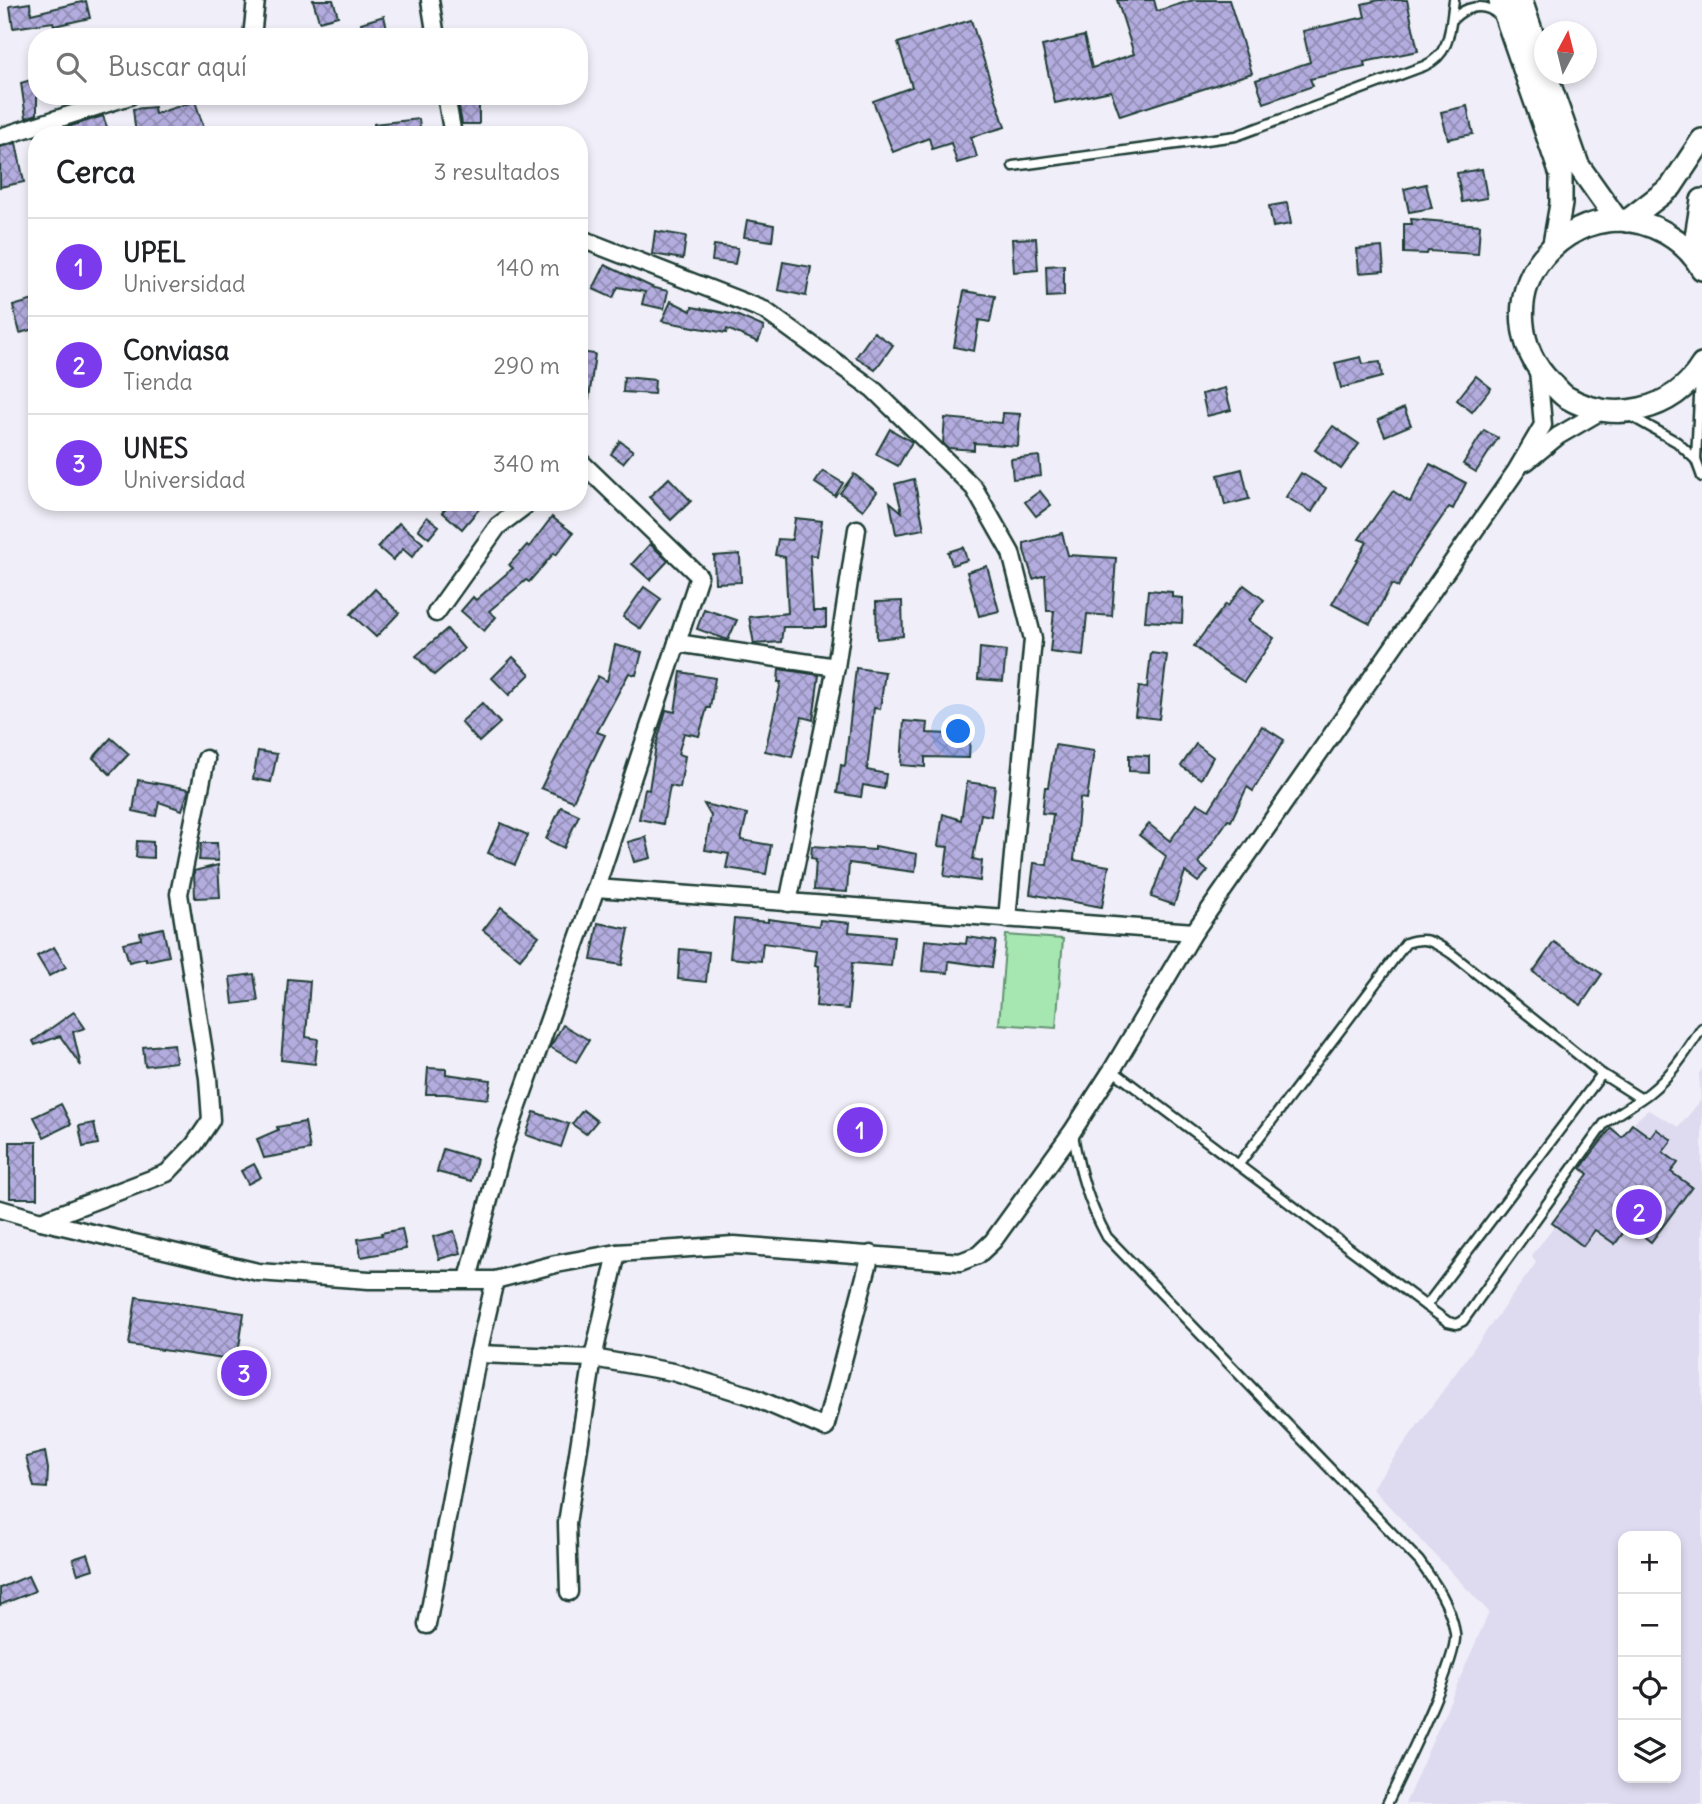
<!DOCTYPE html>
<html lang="es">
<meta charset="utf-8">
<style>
body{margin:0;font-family:Delius,sans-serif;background:#f2f2f2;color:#202124}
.controls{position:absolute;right:21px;bottom:21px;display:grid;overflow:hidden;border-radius:14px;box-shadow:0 4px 10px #0003}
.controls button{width:63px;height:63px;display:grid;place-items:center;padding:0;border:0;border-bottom:2px solid #e0e0e0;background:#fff;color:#202124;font:35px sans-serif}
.compass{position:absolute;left:1534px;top:21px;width:63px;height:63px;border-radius:50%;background:#fff;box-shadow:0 4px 10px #0003;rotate:7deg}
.you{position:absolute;left:959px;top:732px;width:24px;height:24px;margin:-18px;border:5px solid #fff;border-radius:50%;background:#1a73e8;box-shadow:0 0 0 10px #1a73e833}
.badge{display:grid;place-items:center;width:46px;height:46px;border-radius:50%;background:#7c3aed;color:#fff;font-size:23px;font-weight:700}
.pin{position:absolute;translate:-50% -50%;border:4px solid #fff;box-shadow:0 2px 7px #0006}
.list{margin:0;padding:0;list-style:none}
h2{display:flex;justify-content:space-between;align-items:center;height:91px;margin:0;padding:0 28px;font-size:30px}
h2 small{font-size:23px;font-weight:400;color:#757577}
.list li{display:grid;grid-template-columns:46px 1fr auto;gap:21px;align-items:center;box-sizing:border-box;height:98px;padding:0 28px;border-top:2px solid #e0e0e0}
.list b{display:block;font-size:26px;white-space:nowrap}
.list p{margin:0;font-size:23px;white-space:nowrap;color:#757577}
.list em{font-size:23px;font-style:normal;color:#757577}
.icon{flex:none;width:38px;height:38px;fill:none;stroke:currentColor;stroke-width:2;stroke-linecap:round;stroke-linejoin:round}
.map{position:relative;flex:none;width:1702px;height:1804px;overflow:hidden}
.search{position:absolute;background:#fff;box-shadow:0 4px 10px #0003;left:28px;top:28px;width:560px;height:77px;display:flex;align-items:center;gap:18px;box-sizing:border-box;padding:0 24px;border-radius:28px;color:#757577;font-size:26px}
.panel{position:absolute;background:#fff;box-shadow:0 4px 10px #0003;left:28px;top:126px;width:560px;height:385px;border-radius:28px}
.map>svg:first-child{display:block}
</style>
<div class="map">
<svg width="1702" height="1804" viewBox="0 0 1702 1804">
<defs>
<pattern id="building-cross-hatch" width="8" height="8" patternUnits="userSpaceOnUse" patternTransform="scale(1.75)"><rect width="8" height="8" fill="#b3acde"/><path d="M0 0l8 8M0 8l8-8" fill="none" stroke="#918db5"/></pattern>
</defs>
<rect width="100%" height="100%" fill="#f0eef8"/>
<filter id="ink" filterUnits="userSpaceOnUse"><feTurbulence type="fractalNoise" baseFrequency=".0143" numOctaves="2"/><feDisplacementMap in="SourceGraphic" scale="14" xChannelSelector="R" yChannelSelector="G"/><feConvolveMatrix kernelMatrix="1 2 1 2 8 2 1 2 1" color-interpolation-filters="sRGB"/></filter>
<g filter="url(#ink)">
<path fill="#dedaf0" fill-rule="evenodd" d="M1702,1069V1804H1405L1489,1612L1372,1488L1536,1263L1532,1255L1555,1226L1551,1223L1588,1174L1581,1168L1611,1128L1622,1136L1632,1124L1648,1110L1679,1127L1701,1100L1699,1074ZM1623,1536H1676V1778H1623Z"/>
<polygon fill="#a6e7b1" stroke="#629272" stroke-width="2" points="1006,935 1063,939 1056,1028 999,1024"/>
<g fill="url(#building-cross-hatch)" stroke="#1f3d34" stroke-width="2">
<polygon points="313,0 333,0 338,16 319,21"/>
<polygon points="1117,0 1154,0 1157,11 1193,0 1229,0 1252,73 1120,116 1111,91 1055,103 1042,46 1084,36 1092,68 1134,54"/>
<polygon points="1379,0 1407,0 1418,51 1364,62 1365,67 1310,79 1313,86 1264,103 1256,80 1310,62 1303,31 1365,17 1362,4"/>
<polygon points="86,1 90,18 54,26 53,22 13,28 10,6 30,3 31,14"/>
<polygon points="384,16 389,37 365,37 361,23"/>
<polygon points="971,20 1005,127 971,137 977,157 957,163 951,143 932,149 929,138 893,152 873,101 912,87 898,43"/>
<polygon points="37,78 37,114 26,118 21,83"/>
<polygon points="457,96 479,96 479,124 462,124"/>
<polygon points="195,101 206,135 136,135 133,109 154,107 155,114"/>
<polygon points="1467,106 1473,134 1448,139 1441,112"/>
<polygon points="103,116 110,135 55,135 55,131"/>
<polygon points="419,119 421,135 374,135 374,124"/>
<polygon points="16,143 24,182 0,187 0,147"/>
<polygon points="1482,169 1487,198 1462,202 1457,173"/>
<polygon points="1426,184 1432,208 1409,212 1404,189"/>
<polygon points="1287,203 1291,224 1273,227 1269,206"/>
<polygon points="1411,219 1480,225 1478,254 1428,251 1427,254 1404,253 1404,224 1412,224"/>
<polygon points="747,220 774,225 772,241 744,237"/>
<polygon points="655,231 686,236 683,259 652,254"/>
<polygon points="1036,238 1038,270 1014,272 1012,239"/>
<polygon points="714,245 738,248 735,264 712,261"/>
<polygon points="1382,247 1384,271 1359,273 1357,249"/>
<polygon points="783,262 811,267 806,296 778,290"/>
<polygon points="605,265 654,288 668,291 664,309 642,304 645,292 618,287 613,298 593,289"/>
<polygon points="1064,265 1064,296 1047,297 1046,266"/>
<polygon points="964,291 995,296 990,322 979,320 974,351 954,347"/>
<polygon points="37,299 37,328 20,333 13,306"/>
<polygon points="671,301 691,311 692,307 736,315 764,327 758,342 727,329 726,333 662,321"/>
<polygon points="874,332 893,345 875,370 856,357"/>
<polygon points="579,352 595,354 589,399 579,399"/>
<polygon points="1361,357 1363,364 1380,362 1382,377 1341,388 1335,363"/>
<polygon points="1476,376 1491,388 1472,412 1457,400"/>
<polygon points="624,377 655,380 654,394 623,392"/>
<polygon points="1225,388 1231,410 1207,416 1202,394"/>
<polygon points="1404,408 1411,425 1385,436 1378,420"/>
<polygon points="1003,413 1020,414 1018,446 974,443 974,450 948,448 943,443 945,418 1002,423"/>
<polygon points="1333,426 1359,444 1341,469 1315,450"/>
<polygon points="890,429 912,442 898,466 876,454"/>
<polygon points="1484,430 1498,438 1476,472 1463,464"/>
<polygon points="620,441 633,451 623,463 611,454"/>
<polygon points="1039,456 1041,476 1013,479 1011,459"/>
<polygon points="1430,464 1466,483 1453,509 1449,507 1413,559 1398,587 1392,584 1370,624 1332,604 1367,542 1359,539 1393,491 1410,502"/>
<polygon points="1242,469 1249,499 1225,505 1218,475"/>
<polygon points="823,471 843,483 835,496 815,483"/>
<polygon points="1301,473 1326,488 1312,512 1286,497"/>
<polygon points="854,474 877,492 863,510 840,493"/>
<polygon points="669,478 691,501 671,520 649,497"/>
<polygon points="914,479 924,529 896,534 890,502 902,512 895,484"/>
<polygon points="1040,491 1051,505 1036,516 1025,502"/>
<polygon points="451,502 485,502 462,529 442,512"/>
<polygon points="427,517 439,526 429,538 418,529"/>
<polygon points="552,517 573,533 556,555 554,553 529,582 526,580 489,611 496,617 484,631 461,611 473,597 476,600 513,568 509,565 527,545 529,547"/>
<polygon points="795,518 822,521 817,556 810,555 813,611 826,611 826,627 783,627 781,642 754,644 749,617 788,613 785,557 775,555 778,539 792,540"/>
<polygon points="399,523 423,543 412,557 403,549 393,560 378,547"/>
<polygon points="1062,533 1068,555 1116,558 1112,616 1087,614 1083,656 1050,652 1054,611 1047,611 1045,575 1033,579 1024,550 1024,543"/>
<polygon points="650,544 668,561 650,580 632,564"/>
<polygon points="963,547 967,560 952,565 948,552"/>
<polygon points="740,554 741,582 715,583 714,556"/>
<polygon points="987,566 999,611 979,616 967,572"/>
<polygon points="1244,585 1264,600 1248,621 1274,638 1244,682 1223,669 1194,646 1226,604 1228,606"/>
<polygon points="644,587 661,599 641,629 623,617"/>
<polygon points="375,589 399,613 376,637 351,614"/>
<polygon points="1148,590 1172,592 1172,597 1183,598 1182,623 1145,621"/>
<polygon points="902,601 903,636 877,639 876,602"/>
<polygon points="704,609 737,620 728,640 697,629"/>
<polygon points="447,629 464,649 434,675 416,656"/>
<polygon points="615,645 642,652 636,675 629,673 597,732 605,735 573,801 541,788 582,705 598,676 607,681"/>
<polygon points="980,648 1006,651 1003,681 978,679"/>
<polygon points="1151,653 1167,655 1159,719 1135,716 1139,687 1147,688"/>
<polygon points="513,657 530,674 509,695 492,678"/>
<polygon points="856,668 885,672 880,709 874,708 867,770 886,774 884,789 863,785 861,797 837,793 841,765 845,766"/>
<polygon points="779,669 819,675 813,720 802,717 792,757 765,751 781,682 778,682"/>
<polygon points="681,672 715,678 710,708 707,708 699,736 684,733 678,754 685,756 680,788 670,786 663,824 639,819 645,789 649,790 656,745 666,710 675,712"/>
<polygon points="482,703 500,723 479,742 461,722"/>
<polygon points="904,721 928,723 927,733 970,735 969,758 925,757 925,767 901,765"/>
<polygon points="1262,726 1284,740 1253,791 1247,787 1231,821 1228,820 1198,863 1208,871 1198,882 1185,872 1174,905 1151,897 1166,856 1139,835 1149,824 1170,841 1197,803 1209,810"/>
<polygon points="111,738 129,754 110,774 93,758"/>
<polygon points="1196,744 1213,757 1201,779 1181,766"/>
<polygon points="1055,745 1094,751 1087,799 1080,798 1074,860 1109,866 1102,907 1030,894 1034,863 1047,865 1053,814 1042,813 1045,787 1048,787"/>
<polygon points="258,751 277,754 271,782 253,779"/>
<polygon points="1129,755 1149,756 1149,772 1129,771"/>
<polygon points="138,780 189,789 182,810 159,802 156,816 133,811"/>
<polygon points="967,782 995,786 991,816 981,814 973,859 982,861 980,881 944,876 948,847 938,846 943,814 961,820"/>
<polygon points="704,804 747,814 741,840 771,845 766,874 726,868 729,854 705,850 711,816"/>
<polygon points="561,807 579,815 564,848 546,839"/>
<polygon points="501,823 528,835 515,865 488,853"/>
<polygon points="646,837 651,858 634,862 628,842"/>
<polygon points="137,841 153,842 153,858 136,857"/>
<polygon points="201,843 217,843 218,861 199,860"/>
<polygon points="812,846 875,850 875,846 917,854 915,872 849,863 847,892 814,890 816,859 811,858"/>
<polygon points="218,865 220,897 195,898 194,871"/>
<polygon points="501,907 539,936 520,959 483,930"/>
<polygon points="734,919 768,922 768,919 819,926 820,920 850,923 849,932 894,936 891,966 852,963 848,1009 816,1006 819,966 815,965 817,950 763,943 761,961 730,958"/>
<polygon points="598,923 629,929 622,965 591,960"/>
<polygon points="163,928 169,956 146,961 146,958 129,962 123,943 141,939 140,933"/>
<polygon points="967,937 996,941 992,967 949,961 948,973 922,971 925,940 966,944"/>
<polygon points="1554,942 1602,974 1581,1005 1533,972"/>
<polygon points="54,947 66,967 49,976 37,956"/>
<polygon points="680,949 709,952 706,982 678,979"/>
<polygon points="254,974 258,1001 233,1004 230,977"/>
<polygon points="288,979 310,981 306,1037 318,1039 315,1064 281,1060"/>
<polygon points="74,1012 85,1028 73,1032 81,1066 60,1036 35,1045 33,1041"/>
<polygon points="563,1025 589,1040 576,1062 550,1047"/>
<polygon points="174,1044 176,1062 145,1066 143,1047"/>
<polygon points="428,1068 446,1069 446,1074 491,1080 488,1099 445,1094 426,1094"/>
<polygon points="61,1104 71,1124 44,1137 34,1117"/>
<polygon points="583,1110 597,1121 586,1134 572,1124"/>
<polygon points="534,1112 569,1124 561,1147 526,1135"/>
<polygon points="305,1122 310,1150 264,1158 257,1139 278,1130 277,1127"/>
<polygon points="94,1123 98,1144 83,1147 79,1126"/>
<polygon points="1632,1124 1650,1137 1656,1129 1672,1140 1663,1152 1678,1163 1671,1172 1692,1187 1651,1242 1629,1225 1615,1244 1595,1230 1583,1246 1552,1223 1588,1174 1581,1168 1611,1128 1622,1137"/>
<rect x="10" y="1142" width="27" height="56"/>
<polygon points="443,1149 477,1159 471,1181 437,1172"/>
<polygon points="254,1164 261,1177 248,1184 241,1171"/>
<polygon points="402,1229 406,1249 361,1257 358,1239 382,1235 381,1233"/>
<polygon points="454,1231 461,1253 439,1259 433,1237"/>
<polygon points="136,1297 244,1313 237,1361 129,1345"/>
<polygon points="45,1452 48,1469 47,1488 34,1487 26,1457"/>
<polygon points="88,1554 93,1569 78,1574 73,1559"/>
<polygon points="28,1576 35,1591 0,1605 0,1588"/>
</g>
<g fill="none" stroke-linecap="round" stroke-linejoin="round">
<g stroke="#1f3d34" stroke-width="13">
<g id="lane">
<path d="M1452,20C1464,7 1484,1 1498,15"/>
<path d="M1013,166L1236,136L1424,66C1452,54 1450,26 1454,0"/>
<polyline points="1700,376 1696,460 1702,477"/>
<polyline points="1629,415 1677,442 1696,460"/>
<path d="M1112,1070L1426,1306L1602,1074L1452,954C1434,942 1427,936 1406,943L1239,1164"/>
<polyline points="1602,1074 1640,1098"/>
<path d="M1073,1135C1080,1174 1088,1202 1107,1237L1419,1561C1435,1583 1451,1605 1455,1633C1459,1659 1401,1774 1387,1804"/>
<path d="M1426,1306L1448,1322L1457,1324L1463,1321L1604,1124C1618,1112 1635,1104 1649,1093C1671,1076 1687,1051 1702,1028"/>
</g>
</g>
<g stroke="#1f3d34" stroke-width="21">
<g id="street">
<polyline points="430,0 436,37"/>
<polyline points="252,37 256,0"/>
<polyline points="446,96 453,135"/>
<polyline points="0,137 130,96"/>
<polyline points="579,238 764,310 873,389 974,488 1011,553 1033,639 1007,919"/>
<polyline points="1526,462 1558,436 1601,411"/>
<polyline points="436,613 498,526 530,502"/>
<polyline points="677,643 836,667"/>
<polyline points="596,888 1194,932"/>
<polyline points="788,903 836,667 857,529"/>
<polyline points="0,1209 41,1221 258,1272 369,1280 495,1280 556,1264 617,1253 734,1245 960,1262 978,1255 993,1241 1072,1132 1112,1070 1194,932 1516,471 1543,425 1538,370"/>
<polyline points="41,1221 167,1173 194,1145 211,1120 208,1078 179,894 206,759"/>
<polyline points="468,1279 502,1151 596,888 699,576 582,463 579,465"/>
<polyline points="478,1354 593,1358 673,1372 751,1396 825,1428 871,1254"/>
<polyline points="569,1592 567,1523 593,1358 617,1253"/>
<polyline points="427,1625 478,1354 495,1280"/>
</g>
</g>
<g stroke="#1f3d34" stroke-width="26">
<g id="secondary">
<polyline points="1500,0 1561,175 1561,204 1554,244"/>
<polyline points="1521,0 1544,69"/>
<polyline points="1546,74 1578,165 1617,220"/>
<polyline points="1627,221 1671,187 1702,140"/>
<polyline points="1693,255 1702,200"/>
<path d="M1702,269C1685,239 1651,220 1618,220C1587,221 1563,234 1543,257C1512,294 1517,350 1551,383C1556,387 1561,394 1566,397C1613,425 1674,411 1702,365"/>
</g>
</g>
<use href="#lane" stroke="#fff" stroke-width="8"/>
<use href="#street" stroke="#fff" stroke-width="16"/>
<use href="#secondary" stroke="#fff" stroke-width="21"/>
</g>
</g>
</svg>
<div class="controls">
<button>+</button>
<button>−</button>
<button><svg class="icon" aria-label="locate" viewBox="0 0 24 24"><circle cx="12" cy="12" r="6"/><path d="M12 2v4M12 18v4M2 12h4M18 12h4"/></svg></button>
<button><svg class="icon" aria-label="layers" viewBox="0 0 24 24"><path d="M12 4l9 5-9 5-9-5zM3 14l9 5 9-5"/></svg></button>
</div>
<svg class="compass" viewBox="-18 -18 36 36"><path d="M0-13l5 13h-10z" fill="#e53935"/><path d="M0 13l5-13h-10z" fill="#757577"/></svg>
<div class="you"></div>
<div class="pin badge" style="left:860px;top:1130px">1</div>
<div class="pin badge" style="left:1639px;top:1212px">2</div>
<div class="pin badge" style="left:244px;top:1373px">3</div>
<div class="search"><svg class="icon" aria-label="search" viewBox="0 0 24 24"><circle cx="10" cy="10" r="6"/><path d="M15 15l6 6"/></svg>Buscar aquí</div>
<section class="panel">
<h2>Cerca<small>3 resultados</small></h2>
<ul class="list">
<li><span class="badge">1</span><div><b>UPEL</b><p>Universidad</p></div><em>140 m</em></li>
<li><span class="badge">2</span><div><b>Conviasa</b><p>Tienda</p></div><em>290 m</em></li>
<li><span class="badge">3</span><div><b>UNES</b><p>Universidad</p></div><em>340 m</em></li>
</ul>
</section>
</div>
